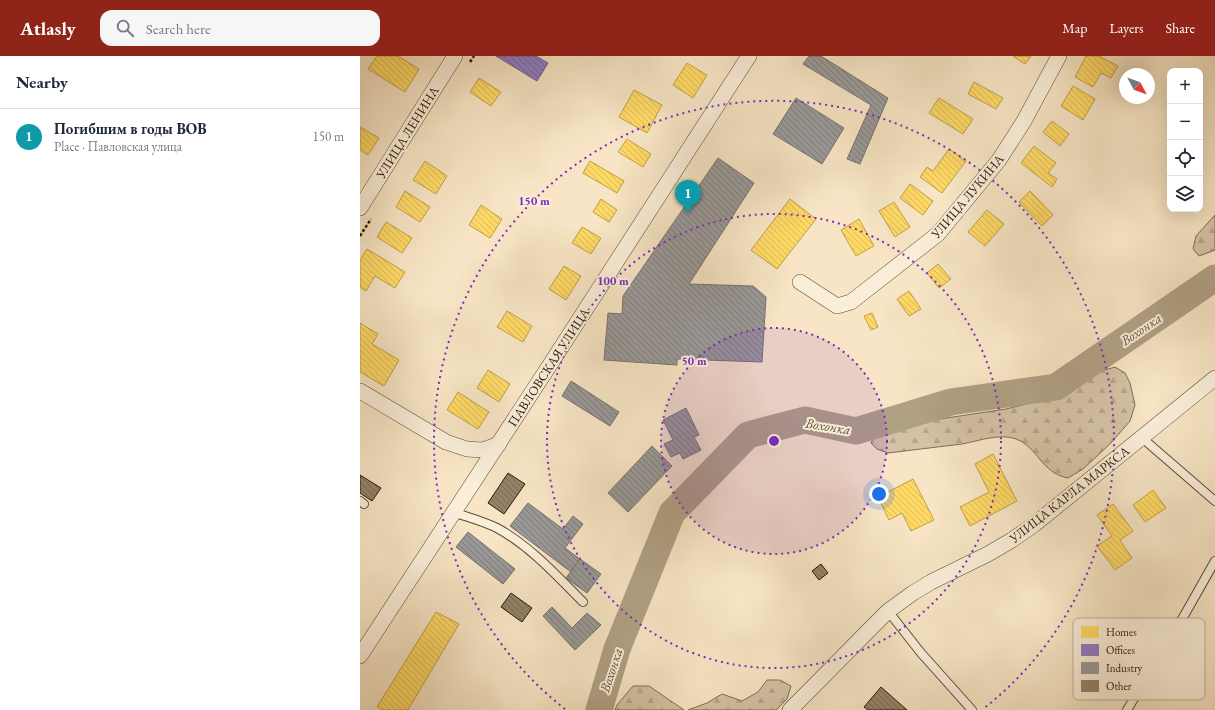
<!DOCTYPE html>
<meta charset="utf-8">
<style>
body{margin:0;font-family:"EB Garamond",serif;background:#f6f6f7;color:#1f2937}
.controls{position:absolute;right:12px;top:12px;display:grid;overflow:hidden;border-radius:8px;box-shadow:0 4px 16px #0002}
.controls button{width:36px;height:36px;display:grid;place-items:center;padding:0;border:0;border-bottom:1px solid #e0e1e3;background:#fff;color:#1f2937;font:20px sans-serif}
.compass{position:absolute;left:759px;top:12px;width:36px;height:36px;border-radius:50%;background:#fff;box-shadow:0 4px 16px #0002;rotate:131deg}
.you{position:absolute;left:519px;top:438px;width:14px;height:14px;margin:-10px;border:3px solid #fff;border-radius:50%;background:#1a73e8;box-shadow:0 0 0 6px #1a73e833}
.badge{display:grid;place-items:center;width:26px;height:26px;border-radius:50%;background:#8f2418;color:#fff;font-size:13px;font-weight:700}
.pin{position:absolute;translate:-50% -33px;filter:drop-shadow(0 1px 2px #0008)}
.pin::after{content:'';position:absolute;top:21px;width:14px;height:12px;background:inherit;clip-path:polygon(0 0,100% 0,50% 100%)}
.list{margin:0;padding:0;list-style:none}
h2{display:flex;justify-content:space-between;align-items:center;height:52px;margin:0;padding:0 16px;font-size:17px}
h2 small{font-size:13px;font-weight:400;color:#747a83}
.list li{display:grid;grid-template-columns:26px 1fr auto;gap:12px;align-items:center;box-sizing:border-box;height:56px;padding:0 16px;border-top:1px solid #e0e1e3}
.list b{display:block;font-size:15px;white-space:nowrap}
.list p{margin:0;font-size:13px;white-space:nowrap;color:#747a83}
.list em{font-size:13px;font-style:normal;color:#747a83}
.icon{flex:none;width:22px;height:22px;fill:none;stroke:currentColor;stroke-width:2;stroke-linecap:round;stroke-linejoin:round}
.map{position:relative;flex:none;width:855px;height:654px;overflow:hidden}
header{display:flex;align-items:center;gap:24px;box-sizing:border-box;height:56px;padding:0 20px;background:#8f2418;color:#fff}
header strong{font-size:19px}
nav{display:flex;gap:22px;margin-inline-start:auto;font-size:14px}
.search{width:280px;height:36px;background:#f6f6f7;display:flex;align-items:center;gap:10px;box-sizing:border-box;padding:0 14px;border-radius:12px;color:#747a83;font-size:15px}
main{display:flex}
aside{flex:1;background:#fff}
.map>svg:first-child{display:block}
</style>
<header>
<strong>Atlasly</strong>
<div class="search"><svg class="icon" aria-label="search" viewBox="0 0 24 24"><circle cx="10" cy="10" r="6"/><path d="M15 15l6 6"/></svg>Search here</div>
<nav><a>Map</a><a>Layers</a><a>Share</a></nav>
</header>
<main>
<aside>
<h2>Nearby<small></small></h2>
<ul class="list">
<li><span class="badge" style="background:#0f9aa8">1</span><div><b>Погибшим в годы ВОВ</b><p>Place · Павловская улица</p></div><em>150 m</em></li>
</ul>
</aside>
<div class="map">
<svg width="855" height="654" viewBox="0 0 855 654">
<defs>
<pattern id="forest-firs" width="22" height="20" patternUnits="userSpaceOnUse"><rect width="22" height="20" fill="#d4c2a5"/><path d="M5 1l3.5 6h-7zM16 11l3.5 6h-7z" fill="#b6a68d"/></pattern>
<pattern id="homes-back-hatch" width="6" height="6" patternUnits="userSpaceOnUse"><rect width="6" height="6" fill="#ffd966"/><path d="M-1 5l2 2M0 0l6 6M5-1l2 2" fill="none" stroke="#dbba57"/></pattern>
<pattern id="offices-back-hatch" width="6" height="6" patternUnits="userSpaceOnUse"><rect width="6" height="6" fill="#8e7cc3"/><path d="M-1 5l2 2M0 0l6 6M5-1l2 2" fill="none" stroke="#74659c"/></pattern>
<pattern id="industry-back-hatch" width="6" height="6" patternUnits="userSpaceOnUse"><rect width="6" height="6" fill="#999"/><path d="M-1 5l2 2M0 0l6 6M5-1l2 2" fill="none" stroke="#7d7c7b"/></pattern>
<pattern id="building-back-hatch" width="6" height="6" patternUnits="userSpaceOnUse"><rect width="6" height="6" fill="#938369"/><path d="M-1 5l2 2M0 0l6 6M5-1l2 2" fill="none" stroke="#786a54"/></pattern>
</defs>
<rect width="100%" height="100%" fill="#f7e5c5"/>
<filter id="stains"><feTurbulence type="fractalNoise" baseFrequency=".005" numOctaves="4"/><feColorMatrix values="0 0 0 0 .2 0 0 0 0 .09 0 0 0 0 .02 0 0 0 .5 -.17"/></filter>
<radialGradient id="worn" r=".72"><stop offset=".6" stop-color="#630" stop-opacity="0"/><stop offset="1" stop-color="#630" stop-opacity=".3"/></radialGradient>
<g fill="url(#forest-firs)" stroke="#7e6e56">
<polygon points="855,159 855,194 839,200 833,193 836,180"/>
<path d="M755,311L765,317L770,327L775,349L770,365L750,388L723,413L708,422C681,417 678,391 656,383C640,377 618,385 602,388C577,391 553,394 528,397L517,393L511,387L516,376L560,366L646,353L691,342L731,318Z"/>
<polygon points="407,624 420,624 431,630 427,643 416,654 328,654 347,647 362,638 382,645 398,636"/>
<polygon points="273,630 289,630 324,654 255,654 257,649"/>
</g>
<g fill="url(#homes-back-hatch)" stroke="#be9f49">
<polygon points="17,0 38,0 59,13 45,36 8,13"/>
<polygon points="653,0 671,0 665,8"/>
<polygon points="726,0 739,0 758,10 751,22 741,17 733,31 715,21"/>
<polygon points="327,7 347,19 333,42 313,29"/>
<polygon points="119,22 141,36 131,50 110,36"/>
<polygon points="614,26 643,42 636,53 608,38"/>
<polygon points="713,30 735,43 723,64 701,50"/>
<polygon points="274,34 302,49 287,77 259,61"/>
<polygon points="579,42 613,63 603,78 569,57"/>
<polygon points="692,65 709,78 700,90 683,76"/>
<polygon points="0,71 19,82 8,99 0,94"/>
<polygon points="267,83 291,98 283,111 258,96"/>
<polygon points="674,90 696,107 688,117 697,123 692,131 661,107"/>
<polygon points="589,93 606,105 582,137 560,121 567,111 573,115"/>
<polygon points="65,105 87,120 76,138 53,124"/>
<polygon points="230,105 264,125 257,137 223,117"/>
<polygon points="550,128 573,145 563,159 540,142"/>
<polygon points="45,135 70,151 60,166 36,151"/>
<polygon points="670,135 693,159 682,170 659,146"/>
<polygon points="241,143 257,154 249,166 233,156"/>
<polygon points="430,143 456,163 417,213 391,194"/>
<polygon points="534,146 550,171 535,181 519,155"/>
<polygon points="121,149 142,163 130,182 109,169"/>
<polygon points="627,154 644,168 625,190 608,176"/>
<polygon points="499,163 514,190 496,200 481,174"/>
<polygon points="26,166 52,182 42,197 17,181"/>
<polygon points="222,171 241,182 231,198 212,187"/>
<polygon points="7,193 45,216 35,232 15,220 6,235 0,231 0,204"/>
<polygon points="578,208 591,223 579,232 567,217"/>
<polygon points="204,210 221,220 206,244 189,233"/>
<polygon points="549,235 561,253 549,260 537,243"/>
<polygon points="147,255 172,270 163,286 137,271"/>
<polygon points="512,257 518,271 511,274 504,260"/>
<polygon points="0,267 18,278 12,288 39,304 24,330 0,316"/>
<polygon points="128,314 150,328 139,346 117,332"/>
<polygon points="98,336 129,356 118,373 87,354"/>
<polygon points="633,398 657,445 610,470 600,451 629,436 615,408"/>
<polygon points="553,423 574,464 551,475 542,457 529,464 518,441"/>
<polygon points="793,434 806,452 785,466 773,449"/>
<polygon points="753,448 773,475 760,484 772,502 755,514 737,490 752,480 737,459"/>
<polygon points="76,556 99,568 48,654 22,654 17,651"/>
</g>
<polygon fill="url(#offices-back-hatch)" stroke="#6f5e8a" points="136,0 176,0 188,7 177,25"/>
<g fill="url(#industry-back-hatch)" stroke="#77736d">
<polygon points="449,0 461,0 528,42 500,108 487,103 511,49 443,8"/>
<polygon points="436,42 484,72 462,108 413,78"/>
<polygon points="358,102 394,127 329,228 393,230 406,241 402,306 317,303 317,309 244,304 248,257 262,258 263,240"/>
<polygon points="211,325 259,356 250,370 202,340"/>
<polygon points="326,352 339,379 334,381 341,394 323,403 320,397 311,401 304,388 313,384 303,364"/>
<polygon points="292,390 312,410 268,456 248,437"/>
<polygon points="168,447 203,473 213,460 223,468 205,492 220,503 211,516 150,470"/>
<polygon points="108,476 155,513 143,528 96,491"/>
<polygon points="220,503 241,518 227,537 206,522"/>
<polygon points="192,551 212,572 227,557 241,569 215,594 183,560"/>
</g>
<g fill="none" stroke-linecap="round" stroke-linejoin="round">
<polyline stroke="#b0a084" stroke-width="27" points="239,654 257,593 312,457 388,379 445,364 496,375 591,346 696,331 855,222"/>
</g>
<g fill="url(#building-back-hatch)" stroke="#271906">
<polygon points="148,417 165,428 144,458 128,447"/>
<polygon points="0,419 21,432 12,445 0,437"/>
<polygon points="461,508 468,517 459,524 452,515"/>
<polygon points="151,537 172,552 162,566 141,551"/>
<polygon points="521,631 547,654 508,654 504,651"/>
</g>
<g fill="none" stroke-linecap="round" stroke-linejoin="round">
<g stroke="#5b4c36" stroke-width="10">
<g id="lane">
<polyline points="781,381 855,445"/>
<polyline points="0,445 4,448"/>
<path d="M93,456C107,461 123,465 137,472C170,490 197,520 223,546"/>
<polyline points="528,555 561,597 612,654"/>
<polyline points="767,654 825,558 855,505"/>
</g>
</g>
<g stroke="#5b4c36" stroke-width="16">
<g id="street">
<polyline points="0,152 95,0"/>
<polyline points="440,226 477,250 491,246 578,178 639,104 664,65 699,0"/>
<polyline points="0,335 86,386 107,393 123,394 139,388"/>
<polyline points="0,600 195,301 389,0"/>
<polyline points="430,654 528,555 553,537 571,526 628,498 652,484 675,468 855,322"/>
</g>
</g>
<g stroke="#271906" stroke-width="2.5" stroke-dasharray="3 2" stroke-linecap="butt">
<polyline points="110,6 114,0"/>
<polyline points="0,180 11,163"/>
</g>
<use href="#lane" stroke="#faeed9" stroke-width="8"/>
<use href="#street" stroke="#faeed9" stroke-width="15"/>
</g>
<circle cx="414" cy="385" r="113" fill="#7b2cbf" fill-opacity=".12"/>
<g fill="none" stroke="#7b2cbf" stroke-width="2" stroke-dasharray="2 4">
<circle cx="414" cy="385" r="113"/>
<circle cx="414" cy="385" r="227"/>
<path d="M205 653A340 340 0 1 1 623 653"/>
</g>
<g text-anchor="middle" stroke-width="4" stroke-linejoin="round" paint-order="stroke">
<g font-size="13" fill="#271906" stroke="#faeed9">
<text transform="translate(47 76) rotate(-58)" y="5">УЛИЦА ЛЕНИНА</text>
<text transform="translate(607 140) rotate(-50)" y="5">УЛИЦА ЛУКИНА</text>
<text transform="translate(188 311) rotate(-57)" y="5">ПАВЛОВСКАЯ УЛИЦА</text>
<text transform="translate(709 438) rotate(-38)" y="5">УЛИЦА КАРЛА МАРКСА</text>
</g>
<g font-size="14" font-style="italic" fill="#5e4f38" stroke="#faeed9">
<text transform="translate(781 273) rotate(-34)" y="5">Вохонка</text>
<text transform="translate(468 370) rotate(9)" y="5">Вохонка</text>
<text transform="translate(251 614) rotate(-72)" y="5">Вохонка</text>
</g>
</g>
<rect x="713" y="562" width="132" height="82" rx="6" fill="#faeed9" stroke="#bbae9a" stroke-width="1"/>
<rect x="721" y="570" width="18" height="12" fill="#ffd966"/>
<rect x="721" y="588" width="18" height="12" fill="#8e7cc3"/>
<rect x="721" y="606" width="18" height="12" fill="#999"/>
<rect x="721" y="624" width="18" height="12" fill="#938369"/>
<g font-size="11" fill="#271906">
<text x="746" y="580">Homes</text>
<text x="746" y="598">Offices</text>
<text x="746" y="616">Industry</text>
<text x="746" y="634">Other</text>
</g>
<circle cx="414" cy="385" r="6" fill="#7b2cbf" stroke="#faeed9" stroke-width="2"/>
<g font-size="12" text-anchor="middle" font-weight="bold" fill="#7b2cbf" stroke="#faeed9" stroke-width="4" stroke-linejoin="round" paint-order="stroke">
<text x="174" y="149">150 m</text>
<text x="253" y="229">100 m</text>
<text x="334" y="309">50 m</text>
</g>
<rect width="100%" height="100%" filter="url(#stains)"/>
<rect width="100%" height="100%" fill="url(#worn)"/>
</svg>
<div class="controls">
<button>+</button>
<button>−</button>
<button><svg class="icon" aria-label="locate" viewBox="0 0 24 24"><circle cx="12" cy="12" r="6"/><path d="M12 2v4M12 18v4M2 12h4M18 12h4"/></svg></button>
<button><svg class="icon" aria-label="layers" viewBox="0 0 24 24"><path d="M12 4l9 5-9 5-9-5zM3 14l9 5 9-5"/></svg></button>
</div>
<svg class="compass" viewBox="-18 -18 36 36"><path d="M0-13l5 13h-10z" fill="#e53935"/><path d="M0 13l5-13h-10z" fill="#747a83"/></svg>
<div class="you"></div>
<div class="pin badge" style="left:328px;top:157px;background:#0f9aa8">1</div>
</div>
</main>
